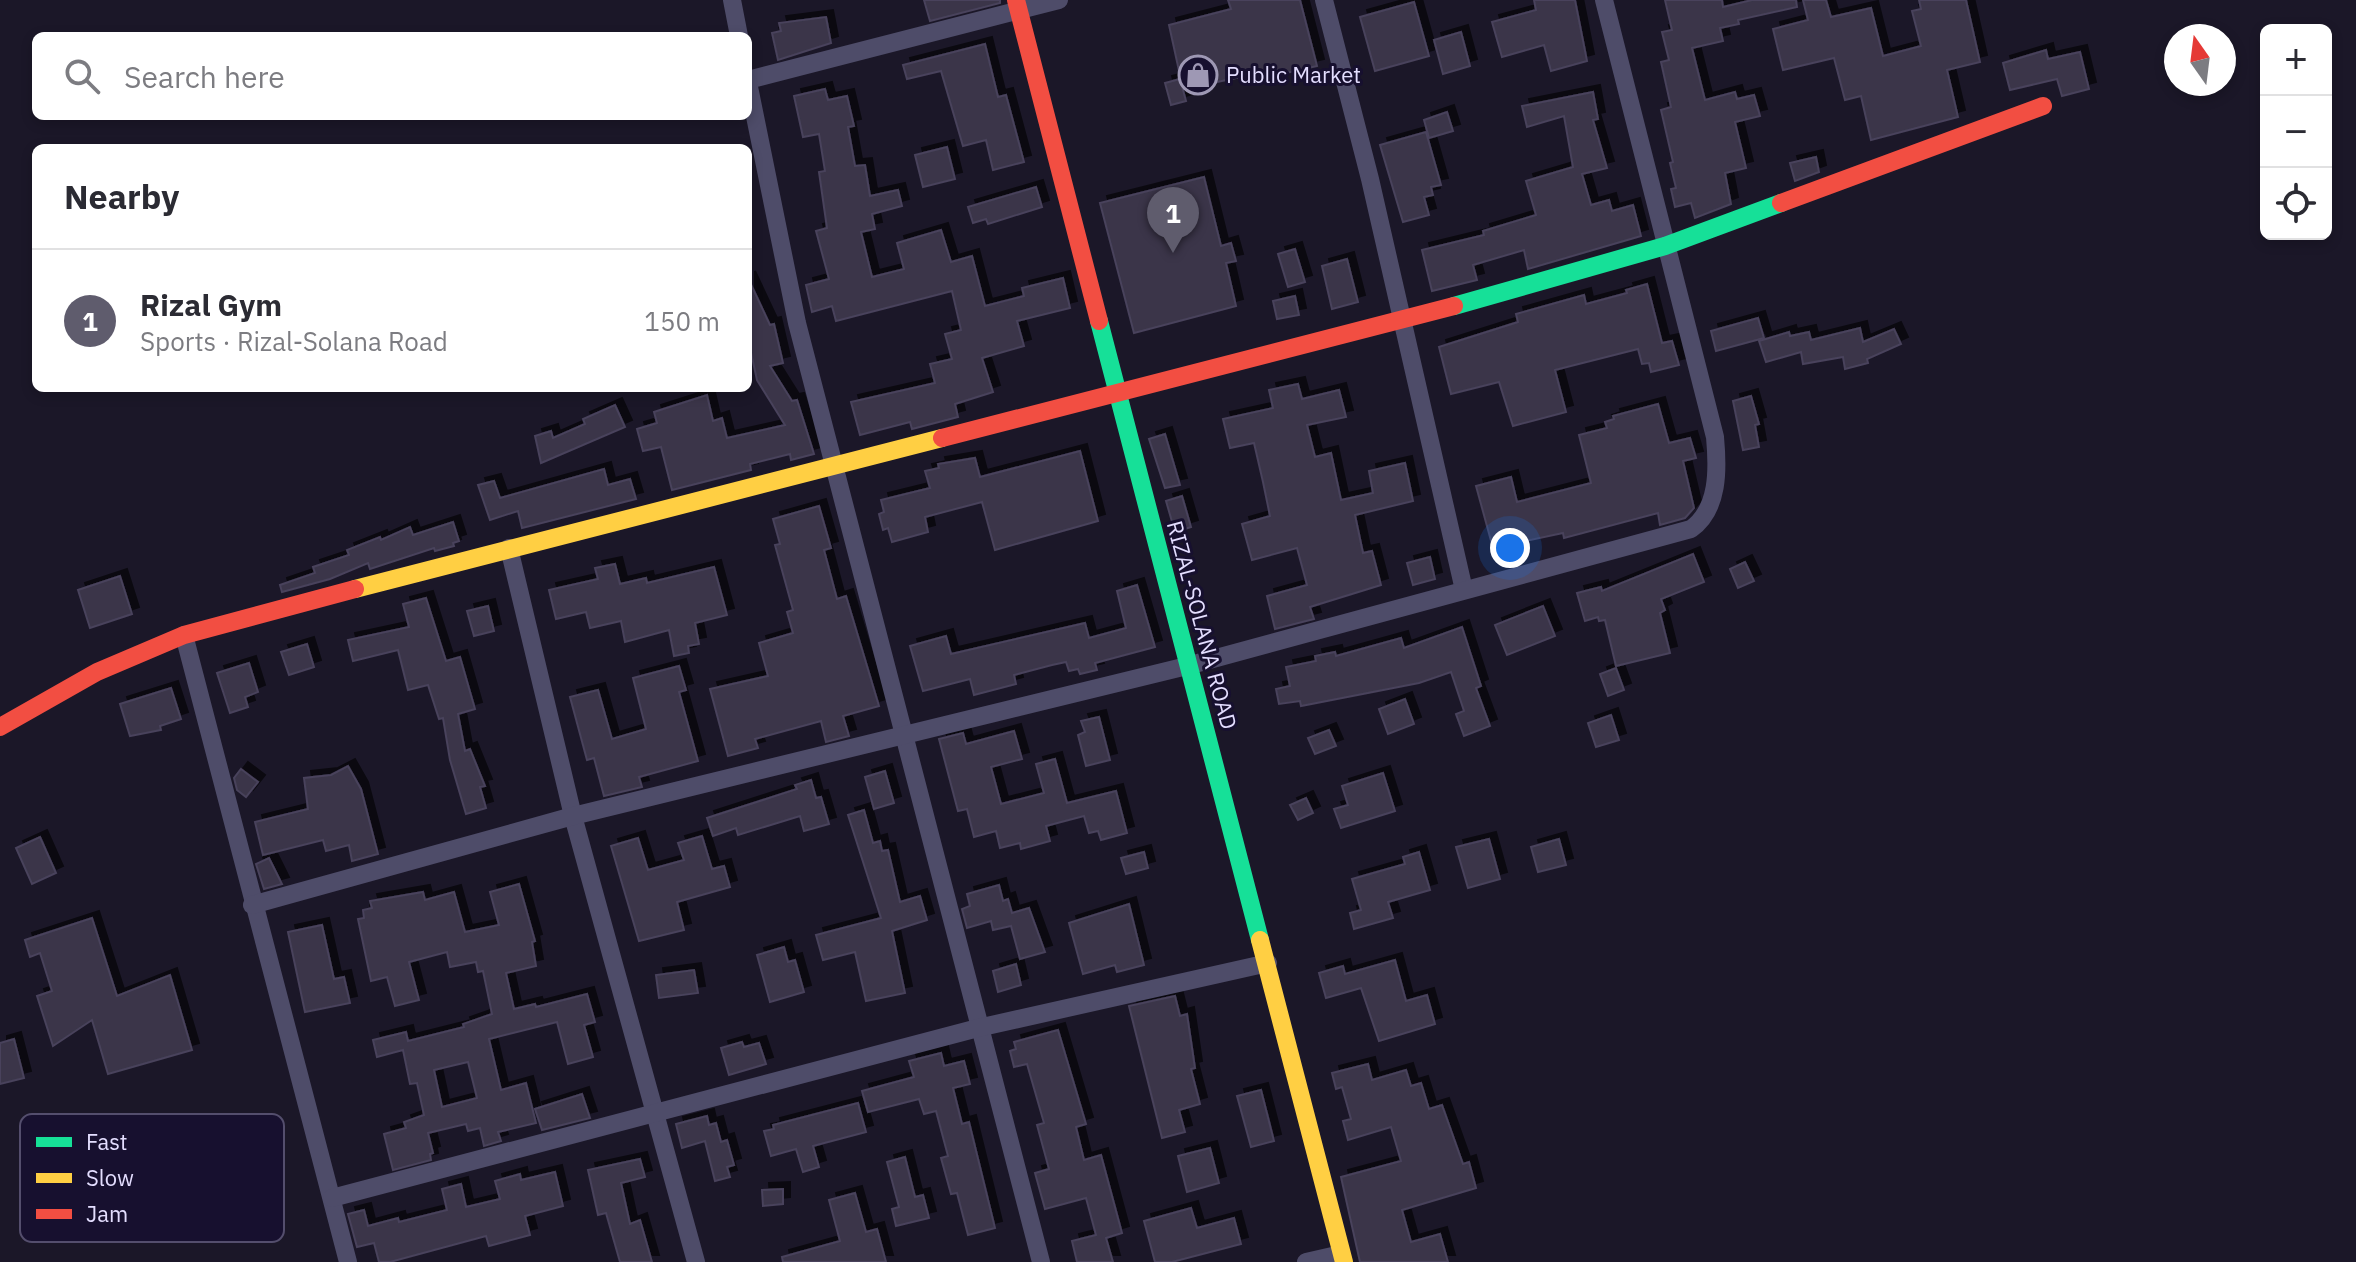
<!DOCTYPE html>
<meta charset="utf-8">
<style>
body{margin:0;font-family:"IBM Plex Sans",sans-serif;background:#f7f7f7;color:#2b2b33}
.controls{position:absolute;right:24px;top:24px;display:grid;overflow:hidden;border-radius:12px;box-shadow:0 4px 12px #0003}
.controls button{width:72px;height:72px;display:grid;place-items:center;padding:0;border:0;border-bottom:2px solid #e1e1e2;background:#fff;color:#2b2b33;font:40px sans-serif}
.compass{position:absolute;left:2164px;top:24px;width:72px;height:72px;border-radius:50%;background:#fff;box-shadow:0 4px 12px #0003;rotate:346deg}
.you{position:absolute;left:1510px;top:548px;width:28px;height:28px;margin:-20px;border:6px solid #fff;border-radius:50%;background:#1a73e8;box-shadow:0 0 0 12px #1a73e833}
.badge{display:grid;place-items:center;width:52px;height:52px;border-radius:50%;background:#5f5c6d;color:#fff;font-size:26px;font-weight:700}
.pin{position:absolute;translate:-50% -66px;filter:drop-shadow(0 2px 4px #0008)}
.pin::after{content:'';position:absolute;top:42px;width:28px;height:24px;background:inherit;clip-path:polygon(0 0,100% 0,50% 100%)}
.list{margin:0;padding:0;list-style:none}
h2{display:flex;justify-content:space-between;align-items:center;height:104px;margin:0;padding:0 32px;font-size:34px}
h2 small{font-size:26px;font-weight:400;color:#7c7c81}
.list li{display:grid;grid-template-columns:52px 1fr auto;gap:24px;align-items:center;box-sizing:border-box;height:144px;padding:0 32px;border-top:2px solid #e1e1e2}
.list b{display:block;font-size:30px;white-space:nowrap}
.list p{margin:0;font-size:26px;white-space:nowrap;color:#7c7c81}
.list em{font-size:26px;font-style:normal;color:#7c7c81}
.icon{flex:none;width:44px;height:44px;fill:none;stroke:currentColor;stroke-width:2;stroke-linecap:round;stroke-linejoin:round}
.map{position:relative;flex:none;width:2356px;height:1262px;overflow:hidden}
.search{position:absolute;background:#fff;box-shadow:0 4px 12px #0003;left:32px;top:32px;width:720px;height:88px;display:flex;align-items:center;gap:20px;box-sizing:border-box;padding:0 28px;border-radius:12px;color:#7c7c81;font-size:30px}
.panel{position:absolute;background:#fff;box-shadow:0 4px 12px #0003;left:32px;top:144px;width:720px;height:248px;border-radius:12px}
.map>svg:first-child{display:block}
</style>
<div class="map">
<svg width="2356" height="1262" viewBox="0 0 2356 1262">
<defs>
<filter id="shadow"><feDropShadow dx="7" dy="-7" stdDeviation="0" flood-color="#0009"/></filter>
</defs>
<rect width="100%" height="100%" fill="#1b1728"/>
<g fill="#3a3649" stroke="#48425b" stroke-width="2" fill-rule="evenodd" filter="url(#shadow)">
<polygon points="924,0 1000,0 1000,3 930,21"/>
<polygon points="1228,0 1300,0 1317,66 1247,82 1246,76 1183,89 1169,25 1231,9"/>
<polygon points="1534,0 1575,0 1587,61 1551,71 1544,45 1502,57 1492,22 1536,10"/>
<polygon points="1665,0 1722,0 1723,7 1752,0 1796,0 1797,7 1738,20 1739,24 1720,28 1723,41 1692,48 1705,100 1735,92 1737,99 1754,95 1760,116 1735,122 1746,168 1725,173 1731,204 1695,218 1691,203 1675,207 1671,189 1676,188 1670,163 1673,162 1661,110 1671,107 1661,62 1669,60 1662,32 1672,30"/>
<polygon points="1803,0 1826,0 1831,17 1871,8 1883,56 1921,46 1912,11 1921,9 1919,0 1966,0 1980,62 1947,70 1958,117 1871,140 1861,96 1845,100 1834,58 1783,70 1773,29 1808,20"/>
<polygon points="1414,2 1429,56 1375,71 1360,17"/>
<polygon points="826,17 831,43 778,60 772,33 781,31 779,23"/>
<polygon points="1461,32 1470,66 1443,74 1434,40"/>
<polygon points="985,44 998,97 1006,95 1024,162 993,170 986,140 963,146 941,71 907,79 903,65"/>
<polygon points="2046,50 2048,59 2080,52 2089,89 2062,96 2057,79 2010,90 2003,63"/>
<polygon points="1180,79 1186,101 1171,105 1165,83"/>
<polygon points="825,89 828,100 847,96 854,126 848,127 855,166 865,165 870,196 898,190 902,206 872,214 875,229 861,232 872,277 904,269 897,243 941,230 951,262 972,256 985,306 1024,296 1022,288 1063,278 1070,308 1017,321 1024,346 982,358 993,392 955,404 958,417 912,429 910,422 860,435 851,402 935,383 930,364 952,359 945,334 961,330 952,291 836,321 832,306 812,312 806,285 829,279 816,231 827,228 819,172 825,171 819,134 803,137 794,96"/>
<polygon points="1593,92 1598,119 1593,120 1607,168 1582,174 1591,205 1609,200 1612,211 1633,205 1641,236 1528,269 1524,250 1473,265 1477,280 1432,291 1422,250 1484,235 1483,231 1536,215 1526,181 1573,167 1564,116 1527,127 1522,106"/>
<polygon points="1447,112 1453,131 1429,138 1424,120"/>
<polygon points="1426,132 1441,185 1431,187 1433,195 1424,197 1429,215 1403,222 1380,145"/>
<polygon points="947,147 955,179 923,187 915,155"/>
<polygon points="1816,157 1819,172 1795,181 1790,163"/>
<polygon points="1204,177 1221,246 1231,243 1236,261 1226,263 1236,306 1134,333 1100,203"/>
<polygon points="1036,187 1042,207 988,224 986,219 973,223 968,207"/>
<polygon points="1295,249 1305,282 1288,287 1278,254"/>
<polygon points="1347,259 1358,302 1332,309 1322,266"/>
<polygon points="748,278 770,325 774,324 783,363 770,366 792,401 797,400 814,454 791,460 790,454 750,464 751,470 672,490 661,447 643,451 637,429 657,423 654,412 707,395 713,421 722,418 727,438 785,425 757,380 748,339"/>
<polygon points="1647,284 1662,343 1672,341 1679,365 1651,372 1649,363 1642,364 1638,349 1555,370 1566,412 1513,426 1499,382 1451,394 1439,347 1518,322 1516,314 1584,295 1586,304 1627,293 1626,290"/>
<polygon points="1295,296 1299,315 1277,319 1273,301"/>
<polygon points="1758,318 1764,338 1716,351 1711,331"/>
<polygon points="1860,328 1863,342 1894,329 1901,344 1867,359 1868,363 1845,369 1843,357 1803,364 1801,352 1766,362 1759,341 1789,332 1790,336 1809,332 1811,340"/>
<polygon points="1298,384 1302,399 1339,390 1346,417 1307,425 1315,457 1331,453 1341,500 1373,493 1369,471 1405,463 1413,501 1355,515 1363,553 1372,551 1381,585 1310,607 1314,619 1275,629 1267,596 1307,585 1297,548 1252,560 1242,524 1270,516 1263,482 1254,443 1230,448 1223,419 1273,408 1269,390"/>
<polygon points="1751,396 1759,424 1755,425 1759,447 1743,450 1733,401"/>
<polygon points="1658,404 1669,443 1690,438 1696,458 1683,461 1694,508 1685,518 1660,525 1658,513 1564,538 1563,533 1493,548 1476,486 1511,477 1517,502 1591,483 1579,435 1607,428 1605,422 1614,419 1613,416"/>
<polygon points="615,405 625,427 541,463 535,436 551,431 553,438 585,424 583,419"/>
<polygon points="1165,434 1180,485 1165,488 1149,439"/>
<polygon points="1080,451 1098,521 995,550 982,502 925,517 928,532 892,542 888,528 883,530 879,514 884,512 881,500 930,488 925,471 939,468 938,464 975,458 980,477"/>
<polygon points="604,469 608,485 630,479 636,499 522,528 518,511 490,520 478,485 494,481 500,498"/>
<polygon points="1182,496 1191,527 1175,532 1166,501"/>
<polygon points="819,506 831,548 824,550 837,599 846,596 879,706 843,716 849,736 826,742 821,721 755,739 758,748 728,756 710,689 768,676 759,643 793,633 787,612 793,610 775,545 780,544 773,519"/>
<polygon points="453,522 459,541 453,543 454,546 435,551 434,548 370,569 368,563 330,579 282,592 280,585 315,573 313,567 349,555 347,550 380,537 381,540 410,527 413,535"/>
<polygon points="1693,554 1704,582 1661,599 1665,610 1660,613 1670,653 1616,666 1605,620 1599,621 1598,617 1585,621 1577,593 1601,587 1602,591"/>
<polygon points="1430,557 1435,579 1413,585 1407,563"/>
<polygon points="1745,562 1754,581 1738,588 1730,569"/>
<polygon points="615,564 620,584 646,578 647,583 714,567 727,615 695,623 699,644 688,646 689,653 674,656 669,630 625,642 621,621 590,628 586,612 556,619 549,590 598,579 595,568"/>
<polygon points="120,576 132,614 90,628 78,590"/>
<polygon points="1137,585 1155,647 1095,663 1097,670 1080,674 1078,669 1069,671 1066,662 1052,665 1014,675 1016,684 974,695 970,679 923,691 910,646 946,636 951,654 1085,623 1089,638 1126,628 1117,591"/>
<polygon points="426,598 446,661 460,657 475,709 458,714 465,751 470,749 485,786 480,787 486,808 466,814 450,760 443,718 439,719 428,685 408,690 398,650 353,661 348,640 409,627 403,604"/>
<polygon points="488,606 494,631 474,636 467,611"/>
<polygon points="1543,606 1555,636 1507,655 1495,625"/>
<polygon points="1462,627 1481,686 1476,688 1490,726 1464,736 1456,714 1464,711 1451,672 1419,683 1301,706 1300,701 1279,704 1276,689 1290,686 1286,667 1316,661 1315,656 1335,652 1336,656 1401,638 1404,648"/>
<polygon points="307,644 314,667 289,675 281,652"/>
<polygon points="249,663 258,692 245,697 248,707 230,713 217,673"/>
<polygon points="679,666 686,690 679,692 698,761 639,777 642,787 604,796 594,758 587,760 570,697 598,690 612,739 646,729 633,678"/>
<polygon points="1616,668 1624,690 1608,696 1600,674"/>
<polygon points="171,688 181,719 160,726 161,730 130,736 120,704"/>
<polygon points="1405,699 1414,724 1388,734 1379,709"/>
<polygon points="1611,715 1619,740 1596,747 1588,723"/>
<polygon points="1099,717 1110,760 1086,766 1078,735 1085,732 1081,721"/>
<polygon points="1329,730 1336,746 1315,754 1308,738"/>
<polygon points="1014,731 1022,759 991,767 1001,804 1044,793 1036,764 1055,759 1067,803 1116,791 1127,833 1101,840 1098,831 1089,833 1084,816 1046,826 1050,841 1021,849 1020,843 1000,848 996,831 974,837 967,809 958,811 939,739 963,733 966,744"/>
<polygon points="348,766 361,789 378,854 352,861 349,845 326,851 323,840 263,855 255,822 308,809 304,778 331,775"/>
<polygon points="241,769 258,782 246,797 237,790 234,778"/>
<polygon points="885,771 894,803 874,809 865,777"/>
<polygon points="1383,773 1395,811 1341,828 1334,809 1348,805 1342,786"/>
<polygon points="811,780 816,798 821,797 829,824 804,831 800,816 738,835 736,828 713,836 707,818 797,789 795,785"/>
<polygon points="1306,798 1313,813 1298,820 1290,805"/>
<polygon points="864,810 873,843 880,841 882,851 888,850 900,902 920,896 927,920 892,931 905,993 866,1001 855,952 823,960 816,935 881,918 848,815"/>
<polygon points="702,836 712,869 724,866 730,887 677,902 684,930 639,941 611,846 638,838 648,870 684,860 678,843"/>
<polygon points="40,837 56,873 32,884 16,848"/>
<polygon points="1489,839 1500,879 1468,888 1456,847"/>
<polygon points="1559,839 1566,865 1538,872 1531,847"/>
<polygon points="1144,852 1148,868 1126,874 1121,858"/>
<polygon points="1419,852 1430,890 1388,902 1393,918 1354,929 1350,913 1361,910 1352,879 1405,864 1403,857"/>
<polygon points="269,858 282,884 264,889 256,864"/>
<path d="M519,884L535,941L532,942L536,966L506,973L514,1009L535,1004L536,1007L587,994L595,1022L584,1025L593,1057L568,1064L557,1022L489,1039L501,1090L526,1083L536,1123L498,1132L501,1141L484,1146L480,1128L468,1131L466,1124L428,1133L433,1153L430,1154L431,1160L393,1170L384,1134L406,1128L404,1122L424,1115L417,1083L410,1084L403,1050L377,1057L373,1040L406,1032L408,1041L464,1027L463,1024L492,1014L483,971L478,972L476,962L450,967L447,952L409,962L419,1000L395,1006L387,977L371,981L358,919L364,918L363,910L372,908L370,901L423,892L425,900L454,892L465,932L499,925L490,892ZM468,1062L477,1098L442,1107L434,1070Z"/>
<polygon points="999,885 1003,901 1008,899 1012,913 1029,908 1045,952 1020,959 1011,926 993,930 991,921 967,928 962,909 970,906 967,894"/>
<polygon points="1129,904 1144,965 1117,972 1115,965 1083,974 1069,923"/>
<polygon points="92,918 117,996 170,975 192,1050 108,1074 92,1020 53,1046 37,996 52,991 40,953 30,957 25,940"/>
<polygon points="322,925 334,979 344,977 350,1003 305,1012 288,932"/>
<polygon points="784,947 788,962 795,960 804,992 770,1002 757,955"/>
<polygon points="1395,960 1406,1001 1427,995 1435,1024 1379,1041 1361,988 1326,998 1319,973 1343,966 1345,974"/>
<polygon points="1016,964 1021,985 998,992 993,971"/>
<polygon points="694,970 698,993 659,998 656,975"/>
<polygon points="1175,996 1180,1016 1187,1014 1195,1068 1191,1069 1200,1104 1179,1110 1185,1132 1162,1138 1129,1006"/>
<polygon points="1058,1030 1086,1124 1076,1127 1084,1160 1101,1155 1122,1233 1106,1238 1113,1262 1077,1262 1072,1241 1096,1235 1086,1198 1045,1209 1035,1173 1049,1169 1037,1125 1044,1123 1027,1064 1014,1067 1010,1051 1016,1049 1014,1042"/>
<polygon points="14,1039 24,1078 0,1084 0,1043"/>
<polygon points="742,1042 744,1047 759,1043 766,1064 729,1075 721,1048"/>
<polygon points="941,1053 944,1066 964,1061 970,1084 953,1088 962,1124 969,1122 995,1228 968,1235 957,1193 951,1194 941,1158 948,1156 936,1111 924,1114 919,1099 868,1112 862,1091 914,1077 909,1061"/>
<polygon points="1368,1064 1372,1080 1406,1070 1411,1086 1421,1083 1429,1109 1442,1105 1463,1164 1469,1162 1476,1188 1402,1210 1411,1242 1440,1234 1448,1262 1360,1262 1341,1177 1401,1161 1391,1127 1348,1140 1343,1121 1351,1119 1342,1087 1336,1089 1332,1073"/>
<polygon points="1261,1090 1274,1141 1251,1147 1237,1096"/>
<polygon points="582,1094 590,1118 542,1130 535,1109"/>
<polygon points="858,1103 866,1132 813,1146 819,1167 803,1172 796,1149 771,1156 764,1131 774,1129 773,1125"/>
<polygon points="707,1116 709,1125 716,1123 721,1142 727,1140 734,1165 727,1167 730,1177 715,1181 705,1141 682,1148 676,1124"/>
<polygon points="1210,1148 1219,1183 1187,1192 1178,1156"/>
<polygon points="905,1157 915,1197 923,1195 929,1218 896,1226 892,1209 899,1207 887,1162"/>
<polygon points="640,1159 645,1177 621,1183 630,1224 640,1220 652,1262 620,1262 606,1213 598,1215 588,1170"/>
<polygon points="555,1172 563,1206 525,1216 530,1235 489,1246 486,1236 390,1262 379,1262 374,1243 357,1247 348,1214 364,1210 368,1226 398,1218 399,1222 447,1210 442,1189 461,1184 466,1207 500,1199 495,1181 520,1174 521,1180"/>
<polygon points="783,1189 783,1204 763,1206 762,1190"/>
<polygon points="855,1193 866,1232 877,1229 886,1262 783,1262 782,1257 840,1241 829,1200"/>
<polygon points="1191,1208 1197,1228 1234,1218 1241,1244 1172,1262 1155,1262 1144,1221"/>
</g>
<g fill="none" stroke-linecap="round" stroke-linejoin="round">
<g stroke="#4e4c69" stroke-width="18">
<polyline points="732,0 739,36"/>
<polyline points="1324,0 1370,179 1464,590"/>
<polyline points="748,80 1059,0"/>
<polyline points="748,82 797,323 1041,1262"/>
<polyline points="509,548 573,816 696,1262"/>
<polyline points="184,635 348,1262"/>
<path d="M252,905L573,816L1187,666L1691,529C1719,509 1718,469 1715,437L1604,0"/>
<polyline points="332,1198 978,1028 1268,963"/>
<polyline points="1306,1262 1341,1254"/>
</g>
<g stroke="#16e098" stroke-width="18">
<polyline points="1454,306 1665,246 1781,203"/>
<polyline points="1099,321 1260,940"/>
</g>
<g stroke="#ffcf43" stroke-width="18">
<polyline points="355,589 942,438"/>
<polyline points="1260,940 1344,1262"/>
</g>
<g stroke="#f24e42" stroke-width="18">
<polyline points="1016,0 1099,321"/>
<polyline points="1781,203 2043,106"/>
<polyline points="942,438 1454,306"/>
<polyline points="0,727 97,672 184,635 355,589"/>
</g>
</g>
<defs>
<g id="shop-ring" transform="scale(2)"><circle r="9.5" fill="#17102f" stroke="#9e98b4" stroke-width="1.5"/><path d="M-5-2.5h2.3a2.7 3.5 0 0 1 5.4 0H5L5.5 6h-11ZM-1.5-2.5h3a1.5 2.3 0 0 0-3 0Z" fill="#9e98b4"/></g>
</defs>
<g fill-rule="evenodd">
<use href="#shop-ring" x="1198" y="75"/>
</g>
<g text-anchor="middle" stroke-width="6" stroke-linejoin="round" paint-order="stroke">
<g font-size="22" fill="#e4deff" stroke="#17102f" text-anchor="start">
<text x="1226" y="83">Public Market</text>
</g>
<g font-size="22" fill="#e4deff" stroke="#17102f">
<text transform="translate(1202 625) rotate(75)" y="8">RIZAL-SOLANA ROAD</text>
</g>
</g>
<rect x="20" y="1114" width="264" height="128" rx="12" fill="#17102f" stroke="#544e6d" stroke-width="2"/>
<rect x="36" y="1137" width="36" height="10" fill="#16e098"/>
<rect x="36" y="1173" width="36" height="10" fill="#ffcf43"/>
<rect x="36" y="1209" width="36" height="10" fill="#f24e42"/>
<g font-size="22" fill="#e4deff">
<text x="86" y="1150">Fast</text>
<text x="86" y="1186">Slow</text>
<text x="86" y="1222">Jam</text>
</g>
</svg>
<div class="controls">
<button>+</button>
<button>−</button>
<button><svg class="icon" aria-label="locate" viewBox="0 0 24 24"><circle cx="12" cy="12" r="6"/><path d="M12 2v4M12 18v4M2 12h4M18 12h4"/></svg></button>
</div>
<svg class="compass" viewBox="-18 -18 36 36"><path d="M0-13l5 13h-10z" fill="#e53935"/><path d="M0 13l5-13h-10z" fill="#7c7c81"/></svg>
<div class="you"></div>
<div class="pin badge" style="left:1173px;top:253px">1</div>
<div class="search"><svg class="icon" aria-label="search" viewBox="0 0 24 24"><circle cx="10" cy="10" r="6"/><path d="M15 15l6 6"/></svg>Search here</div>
<section class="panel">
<h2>Nearby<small></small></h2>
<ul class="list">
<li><span class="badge">1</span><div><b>Rizal Gym</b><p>Sports · Rizal-Solana Road</p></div><em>150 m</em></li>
</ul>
</section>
</div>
